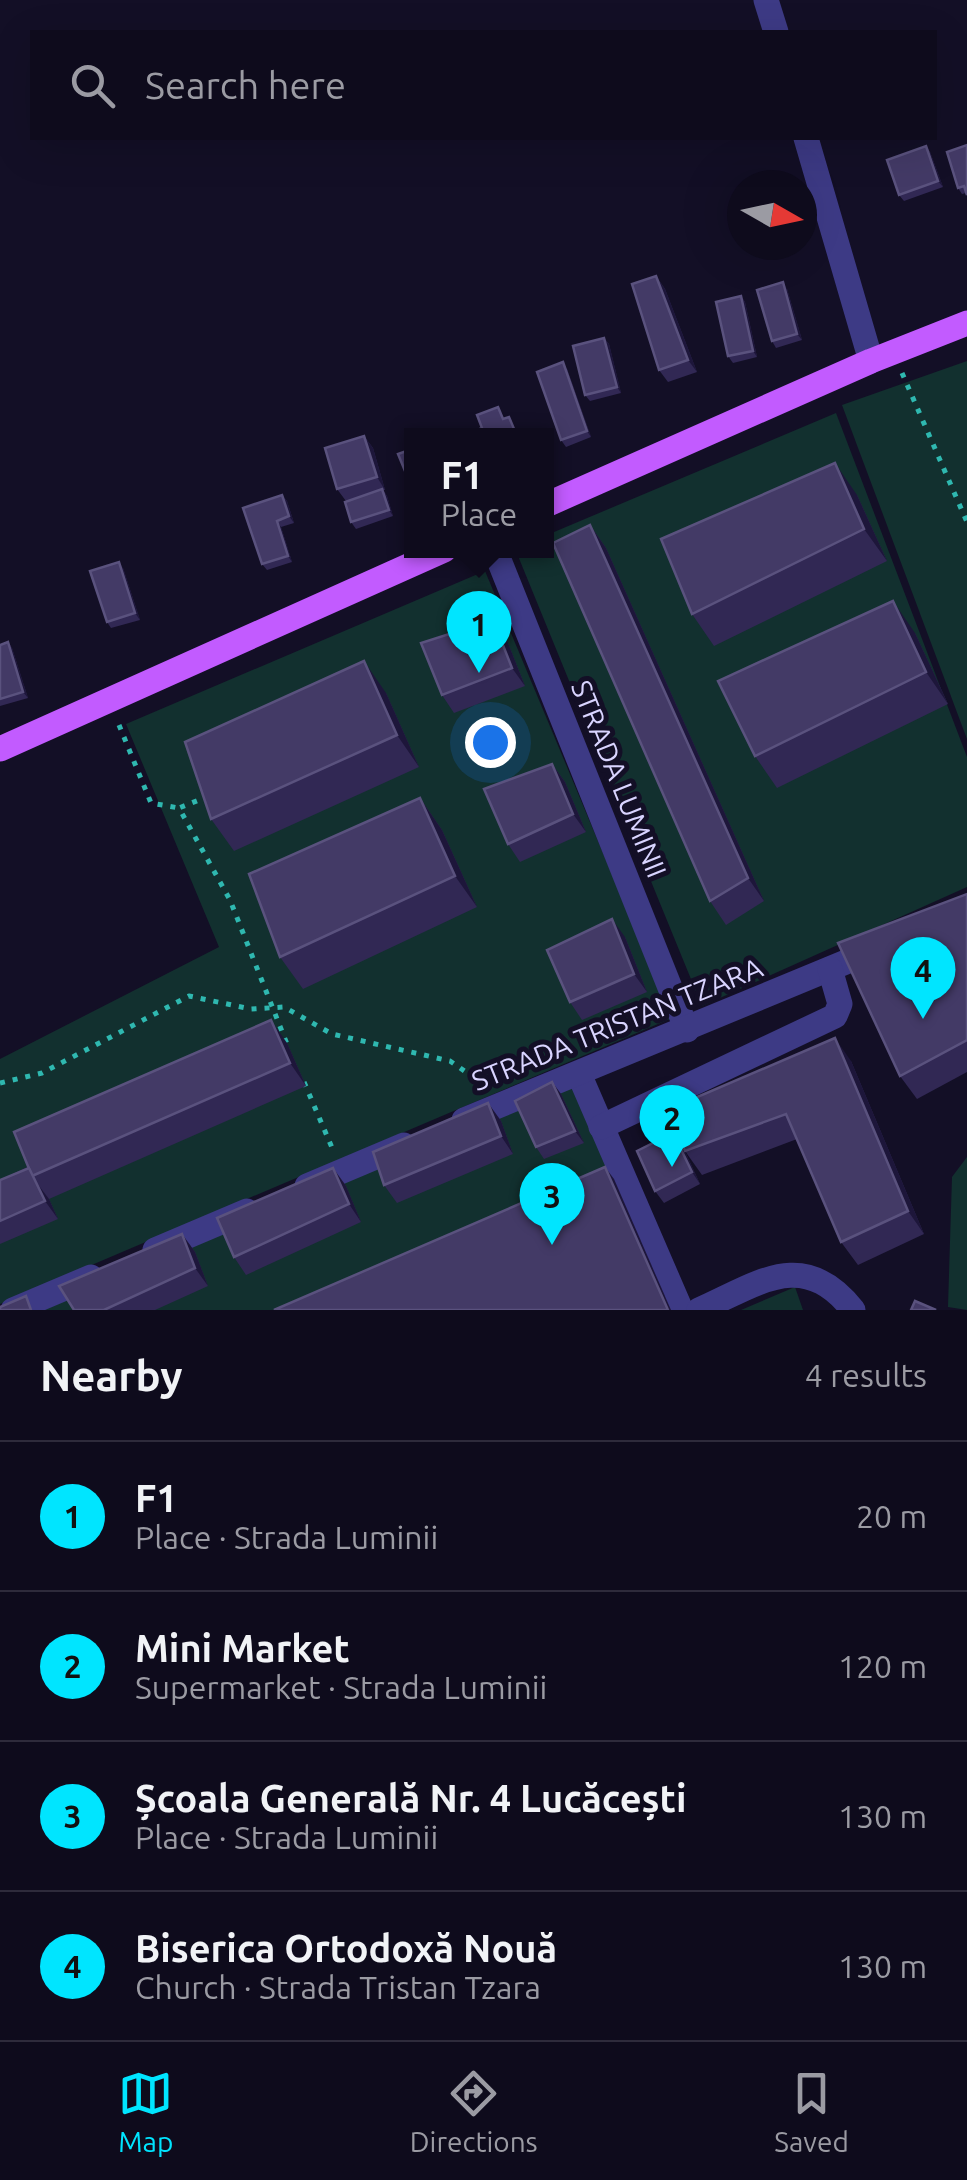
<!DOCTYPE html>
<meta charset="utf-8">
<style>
body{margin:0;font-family:Ubuntu,sans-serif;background:#1c1929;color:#f1f3f6}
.compass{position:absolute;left:727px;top:170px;width:90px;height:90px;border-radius:50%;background:#0e0b1c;box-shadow:0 10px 40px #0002;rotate:99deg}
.you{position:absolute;left:490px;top:742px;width:35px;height:35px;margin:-25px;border:8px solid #fff;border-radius:50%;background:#1a73e8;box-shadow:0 0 0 15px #1a73e833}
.badge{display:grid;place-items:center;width:65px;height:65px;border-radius:50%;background:#00e5ff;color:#111;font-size:32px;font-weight:700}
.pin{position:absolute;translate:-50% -82px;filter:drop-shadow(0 2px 5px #0008)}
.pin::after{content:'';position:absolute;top:52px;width:35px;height:30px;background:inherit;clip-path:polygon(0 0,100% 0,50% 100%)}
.popup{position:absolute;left:404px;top:428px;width:150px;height:130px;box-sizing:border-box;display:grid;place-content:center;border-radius:0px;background:#0e0b1c;filter:drop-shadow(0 2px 8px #0005);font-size:32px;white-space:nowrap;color:#9b9ba3}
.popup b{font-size:38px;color:#f1f3f6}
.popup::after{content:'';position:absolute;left:50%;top:100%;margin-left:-20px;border:20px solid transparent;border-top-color:#0e0b1c}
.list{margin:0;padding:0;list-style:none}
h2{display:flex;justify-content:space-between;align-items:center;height:130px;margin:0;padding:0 40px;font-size:42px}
h2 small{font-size:32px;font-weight:400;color:#9b9ba3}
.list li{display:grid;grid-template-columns:65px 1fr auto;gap:30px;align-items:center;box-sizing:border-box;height:150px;padding:0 40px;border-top:2px solid #2e2b3b}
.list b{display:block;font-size:38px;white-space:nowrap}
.list p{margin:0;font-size:32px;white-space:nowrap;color:#9b9ba3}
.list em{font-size:32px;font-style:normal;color:#9b9ba3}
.icon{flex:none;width:55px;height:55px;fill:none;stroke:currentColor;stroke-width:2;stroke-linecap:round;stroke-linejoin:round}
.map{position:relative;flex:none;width:967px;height:1310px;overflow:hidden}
.search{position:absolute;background:#0e0b1c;box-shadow:0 10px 40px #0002;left:30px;right:30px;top:30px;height:110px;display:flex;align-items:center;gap:25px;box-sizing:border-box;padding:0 35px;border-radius:0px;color:#9b9ba3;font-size:38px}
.sheet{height:730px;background:#0e0b1c}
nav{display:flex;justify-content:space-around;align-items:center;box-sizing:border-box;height:140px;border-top:2px solid #2e2b3b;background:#0e0b1c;font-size:28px;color:#9b9ba3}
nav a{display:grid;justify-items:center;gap:5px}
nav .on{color:#00e5ff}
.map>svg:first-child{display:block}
</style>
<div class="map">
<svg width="967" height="1310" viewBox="0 0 967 1310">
<rect width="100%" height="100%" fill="#130f26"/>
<g fill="#12302f">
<polygon points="967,361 967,739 842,405"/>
<polygon points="836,413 967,757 967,887 702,1006 516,551 546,550 547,535"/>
<polygon points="485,571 672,1018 0,1304 0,1059 219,947 126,724"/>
<polygon points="571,1085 611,1172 302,1310 38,1310"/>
<polygon points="967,1157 967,1310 948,1307 952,1177"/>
<polygon points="795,1287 803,1310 741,1310"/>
</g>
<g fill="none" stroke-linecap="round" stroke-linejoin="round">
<g stroke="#2fb8b0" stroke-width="5" stroke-dasharray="5 8" stroke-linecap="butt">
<polyline points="902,373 967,522"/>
<polyline points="119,725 151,803 179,808"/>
<polyline points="209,796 179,808 230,900 287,1044"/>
<polyline points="304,1082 333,1150"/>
<polyline points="0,1083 42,1073 189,996 251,1009 284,1007 332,1034 450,1061 486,1086"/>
</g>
<g stroke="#3d3a85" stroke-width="25">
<polyline points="766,0 776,32"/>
<polyline points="806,138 871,361"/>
<polyline points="495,550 687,1030"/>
<polyline points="579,1074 681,1310"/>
<polyline points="464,1120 875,950"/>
<polyline points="601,1127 835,1016 840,1004 830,969"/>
<polyline points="307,1186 404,1145"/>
<polyline points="155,1250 247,1211"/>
<polyline points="13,1310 91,1277"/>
<path d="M699,1310C758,1284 803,1247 853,1310"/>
</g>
<g stroke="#c25bff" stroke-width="25">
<polyline points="546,505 871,361 967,323"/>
<polyline points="0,749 444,550"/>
</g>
</g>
<g fill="#312854">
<polygon points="967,145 966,193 962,194 958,188"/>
<polygon points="926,146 930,152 943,187 904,201 899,195"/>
<polygon points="656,276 665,289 697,372 668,382 659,370"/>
<polygon points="787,289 802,340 776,348 772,341"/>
<polygon points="741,296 745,302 757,357 733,363 728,356"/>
<polygon points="604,338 609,344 621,393 590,401 585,395"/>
<polygon points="567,369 591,437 566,447 561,440"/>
<polygon points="364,436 373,448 385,490 383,490 387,496 393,516 356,529 351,522 346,501 337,489"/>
<polygon points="282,495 287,501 294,523 281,527 292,562 267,570 262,564"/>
<polygon points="857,495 887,561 714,646 692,614"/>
<polygon points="590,525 606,548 764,901 726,925 710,901"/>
<polygon points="123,568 140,620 111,628 107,622"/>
<polygon points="493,620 506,638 525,686 454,713 442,695"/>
<polygon points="915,633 948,704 777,788 755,756"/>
<polygon points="8,642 12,648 28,698 0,706 0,645"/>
<polygon points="386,693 419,767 234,851 211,819"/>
<polygon points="552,764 565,782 586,832 520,862 508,844"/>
<polygon points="420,798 442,830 477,907 303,989 280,957"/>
<polygon points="967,894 967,1072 917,1099 900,1076"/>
<polygon points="625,937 647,992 582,1020 570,1002"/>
<polygon points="287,1043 306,1086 49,1199 58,1219 0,1244 0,1180"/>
<polygon points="851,1061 924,1234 858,1265 841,1242 797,1139 702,1175 685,1151"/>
<polygon points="552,1082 561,1094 584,1143 544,1159 536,1147"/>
<polygon points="488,1103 501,1121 513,1154 397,1203 384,1185"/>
<polygon points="673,1133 682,1145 700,1184 664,1203 655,1191"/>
<polygon points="333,1168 346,1186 361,1222 246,1275 234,1257"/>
<polygon points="182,1234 195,1252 208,1286 155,1310 74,1310"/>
</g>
<g fill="#1d163a">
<polygon points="926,146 930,152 943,187 938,181"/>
<polygon points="656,276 665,289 697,372 688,360"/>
<polygon points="783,282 787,289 802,340 797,334"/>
<polygon points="741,296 745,302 757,357 753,351"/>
<polygon points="604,338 609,344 621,393 617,387"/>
<polygon points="563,362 567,369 591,437 587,431"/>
<polygon points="364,436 373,448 385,490 377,477"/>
<polygon points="835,463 857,495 887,561 864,529"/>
<polygon points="382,489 387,496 393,516 389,510"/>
<polygon points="282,495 287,501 294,523 289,516"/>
<polygon points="277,521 281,527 292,562 288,556"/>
<polygon points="590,525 606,548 764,901 748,878"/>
<polygon points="119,562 123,568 140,620 135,613"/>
<polygon points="893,601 915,633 948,704 926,672"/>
<polygon points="493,620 506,638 525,686 512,668"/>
<polygon points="8,642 12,648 28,698 23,692"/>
<polygon points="364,661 386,693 419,767 397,735"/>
<polygon points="552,764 565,782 586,832 573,814"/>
<polygon points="420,798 442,830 477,907 455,876"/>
<polygon points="612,919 625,937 647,992 634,974"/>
<polygon points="271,1020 287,1043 306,1086 290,1063"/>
<polygon points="835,1038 851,1061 924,1234 908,1211"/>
<polygon points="552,1082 561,1094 584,1143 575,1131"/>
<polygon points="488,1103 501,1121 513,1154 501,1136"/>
<polygon points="673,1133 682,1145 700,1184 692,1172"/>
<polygon points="605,1167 614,1179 671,1310 668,1310"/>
<polygon points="333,1168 346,1186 361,1222 349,1204"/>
<polygon points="36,1182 49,1199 58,1219 45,1201"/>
<polygon points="182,1234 195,1252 208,1286 195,1268"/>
</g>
<g fill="#433a66" stroke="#5a527e" stroke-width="2.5">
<polygon points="967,145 967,195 964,186 958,188 947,152"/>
<polygon points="926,146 938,181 899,195 887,160"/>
<polygon points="656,276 688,360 659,370 632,284"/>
<polygon points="783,282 797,334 772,341 757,290"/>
<polygon points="741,296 753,351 728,356 716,302"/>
<polygon points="604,338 617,387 585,395 573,346"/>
<polygon points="563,362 587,431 561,440 537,372"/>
<polygon points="498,407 503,419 509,417 517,436 464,436 482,428 477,415"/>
<polygon points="364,436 377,477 337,489 325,448"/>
<polygon points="412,449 412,488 398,454"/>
<polygon points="835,463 864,529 692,614 661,539"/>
<polygon points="382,489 389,510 351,522 345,502"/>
<polygon points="282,495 289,516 277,521 288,556 262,564 243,508"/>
<polygon points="590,525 748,878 710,901 553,543"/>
<polygon points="119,562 135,613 107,622 90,571"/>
<polygon points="893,601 926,672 755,756 718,681"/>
<polygon points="493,620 512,668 442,695 421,643"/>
<polygon points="8,642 23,692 0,699 0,645"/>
<polygon points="364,661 397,735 211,819 185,742"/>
<polygon points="552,764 573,814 508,844 484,789"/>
<polygon points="420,798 455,876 280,957 249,874"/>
<polygon points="967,894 967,1040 900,1076 838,943"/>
<polygon points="612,919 634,974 570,1002 547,950"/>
<polygon points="271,1020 290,1063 32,1176 14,1132"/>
<polygon points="835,1038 908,1211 841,1242 786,1114 685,1151 667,1110"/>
<polygon points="552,1082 575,1131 536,1147 515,1101"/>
<polygon points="488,1103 501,1136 384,1185 373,1152"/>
<polygon points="673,1133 692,1172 655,1191 637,1151"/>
<polygon points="605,1167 668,1310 274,1310"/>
<polygon points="29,1168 45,1201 0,1221 0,1180"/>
<polygon points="333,1168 349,1204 234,1257 217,1218"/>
<polygon points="182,1234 195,1268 104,1310 74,1310 59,1286"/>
<polygon points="26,1296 31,1310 0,1310 0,1307"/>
<polygon points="915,1301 936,1310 911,1310"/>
</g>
<g text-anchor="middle" stroke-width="10" stroke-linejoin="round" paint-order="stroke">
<g font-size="28" fill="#d9d4ff" stroke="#130f26">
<text transform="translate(619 779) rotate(68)" y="10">STRADA LUMINII</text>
<text transform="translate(617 1024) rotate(-22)" y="10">STRADA TRISTAN TZARA</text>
</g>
</g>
</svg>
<svg class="compass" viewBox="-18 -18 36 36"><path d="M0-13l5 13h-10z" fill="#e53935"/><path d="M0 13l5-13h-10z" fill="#9b9ba3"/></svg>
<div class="you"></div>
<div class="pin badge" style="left:479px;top:673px">1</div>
<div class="popup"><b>F1</b>Place</div>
<div class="pin badge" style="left:672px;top:1167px">2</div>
<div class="pin badge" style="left:552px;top:1245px">3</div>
<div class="pin badge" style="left:923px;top:1019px">4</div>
<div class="search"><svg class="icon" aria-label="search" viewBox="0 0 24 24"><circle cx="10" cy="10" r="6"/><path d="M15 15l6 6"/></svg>Search here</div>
</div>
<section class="sheet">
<h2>Nearby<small>4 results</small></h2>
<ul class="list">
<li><span class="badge">1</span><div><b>F1</b><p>Place · Strada Luminii</p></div><em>20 m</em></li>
<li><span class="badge">2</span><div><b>Mini Market</b><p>Supermarket · Strada Luminii</p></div><em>120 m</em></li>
<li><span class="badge">3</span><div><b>Școala Generală Nr. 4 Lucăcești</b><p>Place · Strada Luminii</p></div><em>130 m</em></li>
<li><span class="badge">4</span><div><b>Biserica Ortodoxă Nouă</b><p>Church · Strada Tristan Tzara</p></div><em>130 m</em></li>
</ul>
</section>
<nav>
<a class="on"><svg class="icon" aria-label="map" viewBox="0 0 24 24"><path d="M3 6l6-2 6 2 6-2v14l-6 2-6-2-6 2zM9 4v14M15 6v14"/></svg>Map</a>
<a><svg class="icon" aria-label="directions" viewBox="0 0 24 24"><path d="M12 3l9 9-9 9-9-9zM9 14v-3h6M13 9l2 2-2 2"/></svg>Directions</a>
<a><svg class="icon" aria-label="saved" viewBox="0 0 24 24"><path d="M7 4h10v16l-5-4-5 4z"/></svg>Saved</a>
</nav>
